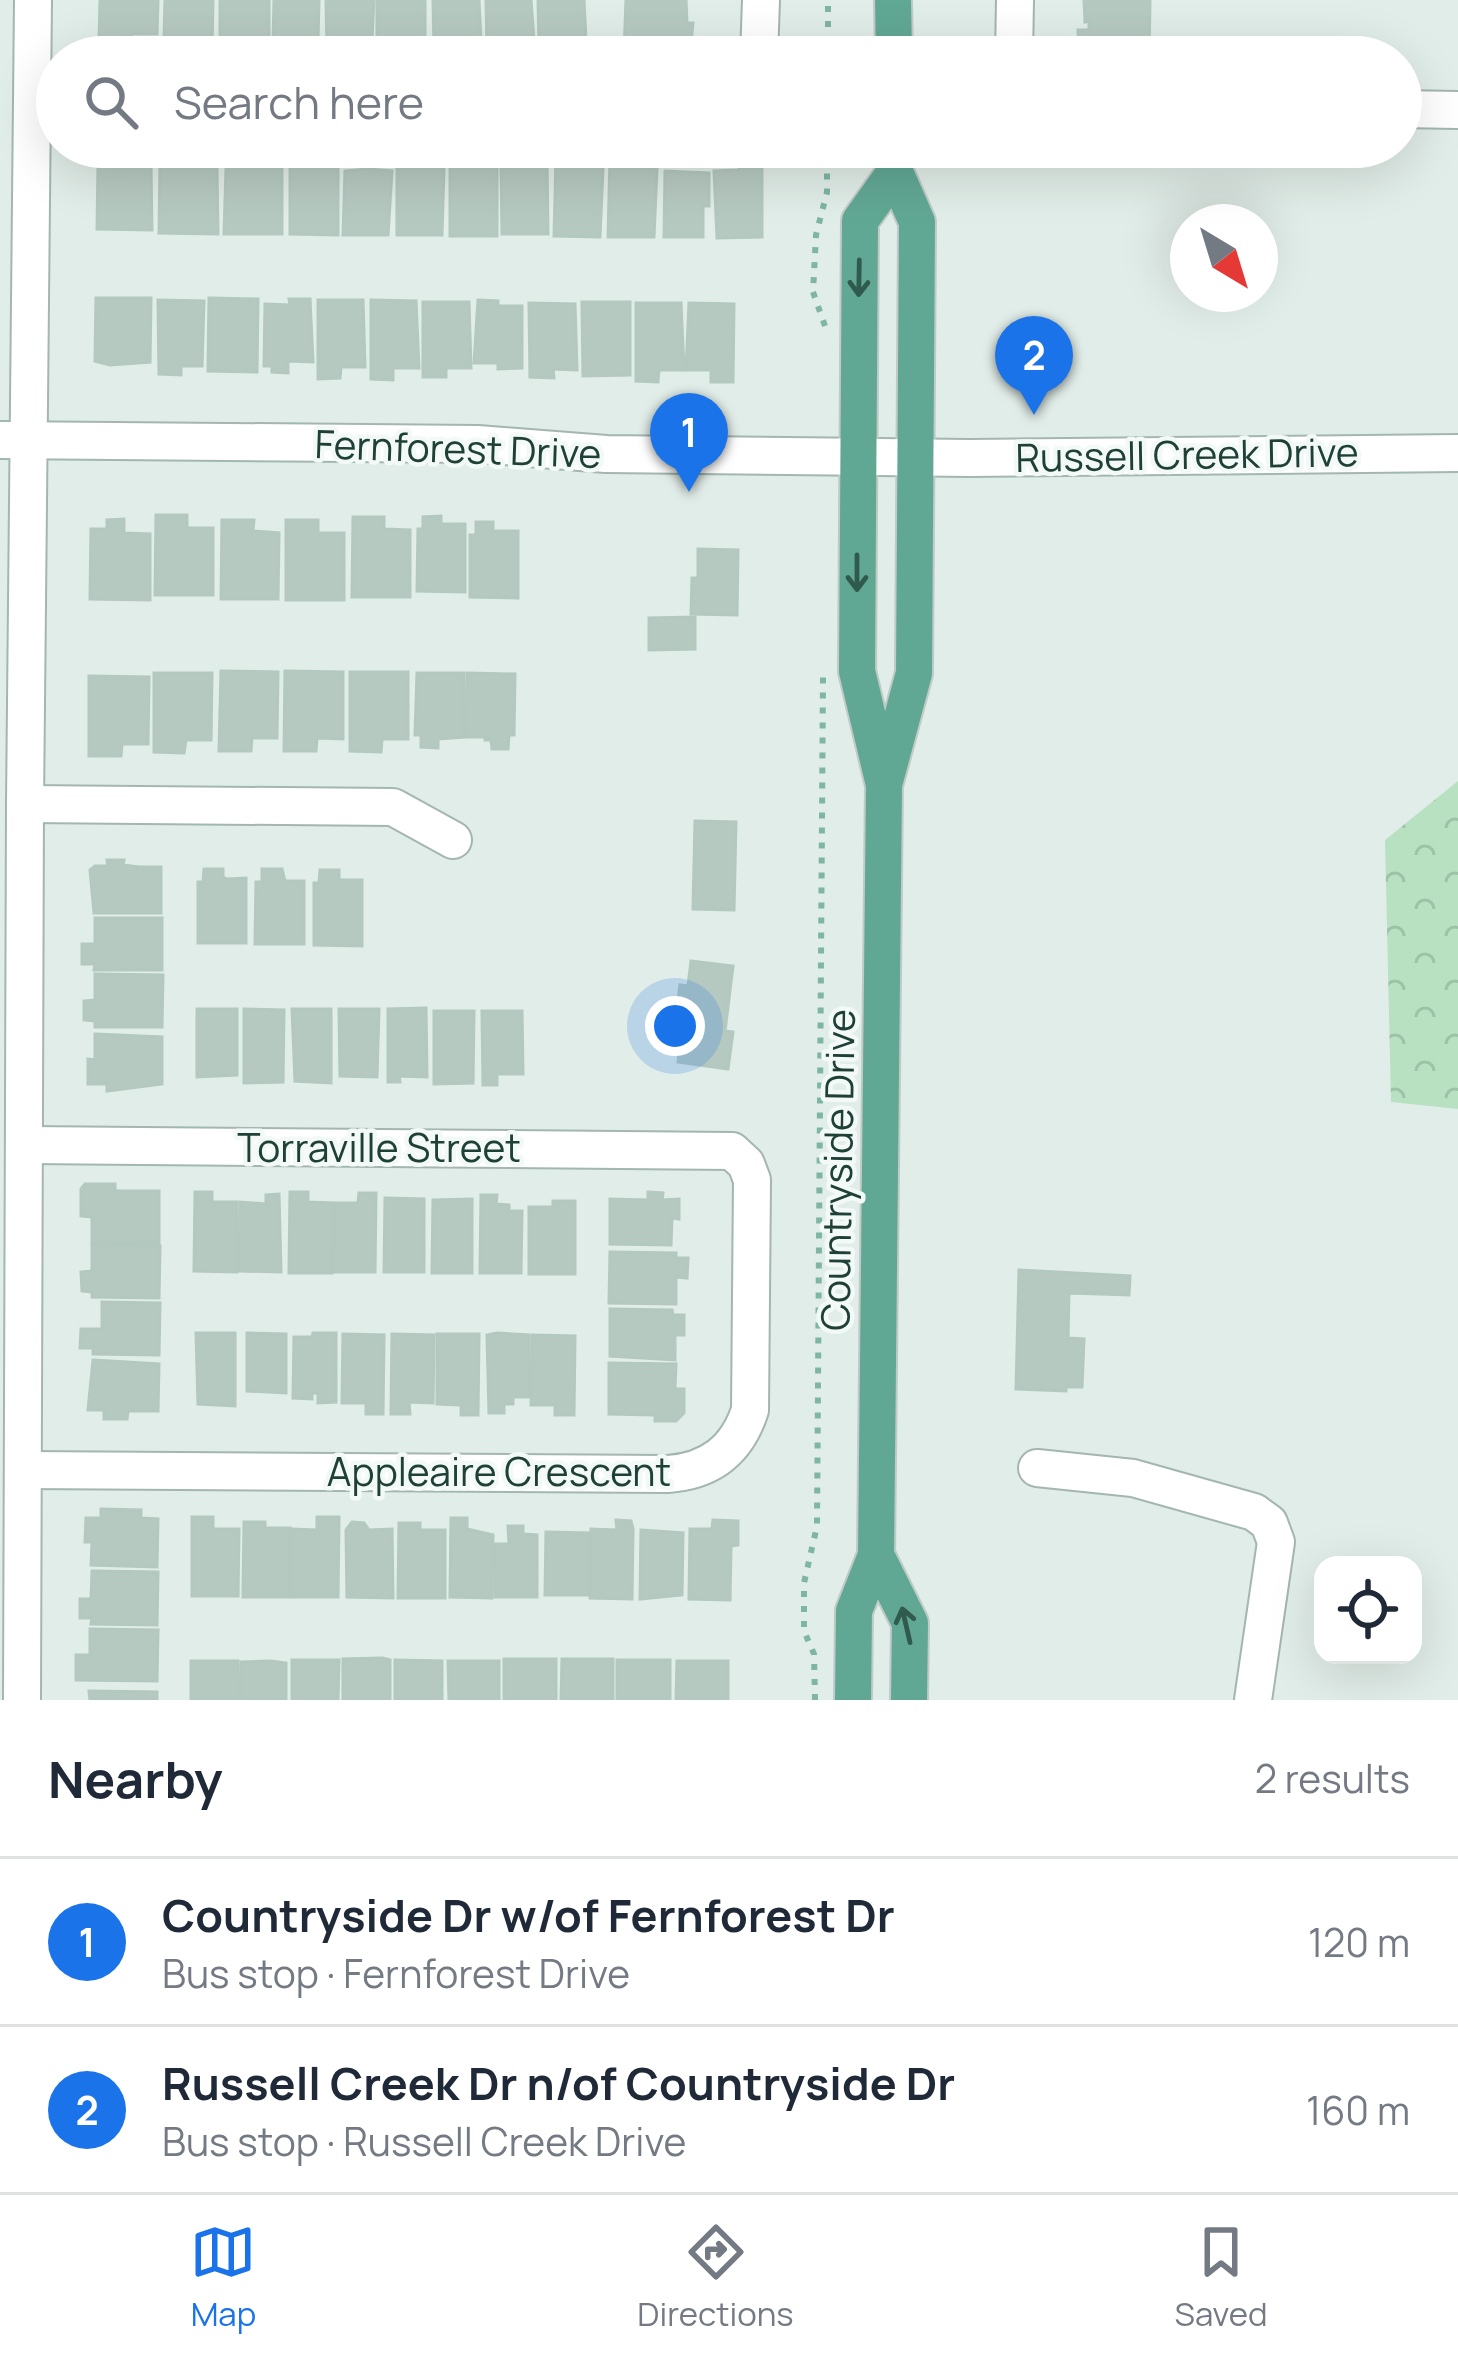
<!DOCTYPE html>
<meta charset="utf-8">
<style>
body{margin:0;font-family:Manrope,sans-serif;background:#f6f6f7;color:#1f2937}
.controls{position:absolute;right:36px;bottom:36px;display:grid;overflow:hidden;border-radius:24px;box-shadow:0 12px 48px #0002}
.controls button{width:108px;height:108px;display:grid;place-items:center;padding:0;border:0;border-bottom:3px solid #e0e1e3;background:#fff;color:#1f2937;font:60px sans-serif}
.compass{position:absolute;left:1170px;top:204px;width:108px;height:108px;border-radius:50%;background:#fff;box-shadow:0 12px 48px #0002;rotate:142deg}
.you{position:absolute;left:675px;top:1026px;width:42px;height:42px;margin:-30px;border:9px solid #fff;border-radius:50%;background:#1a73e8;box-shadow:0 0 0 18px #1a73e833}
.badge{display:grid;place-items:center;width:78px;height:78px;border-radius:50%;background:#1a73e8;color:#fff;font-size:39px;font-weight:700}
.pin{position:absolute;translate:-50% -99px;filter:drop-shadow(0 3px 6px #0008)}
.pin::after{content:'';position:absolute;top:63px;width:42px;height:36px;background:inherit;clip-path:polygon(0 0,100% 0,50% 100%)}
.list{margin:0;padding:0;list-style:none}
h2{display:flex;justify-content:space-between;align-items:center;height:156px;margin:0;padding:0 48px;font-size:51px}
h2 small{font-size:39px;font-weight:400;color:#747a83}
.list li{display:grid;grid-template-columns:78px 1fr auto;gap:36px;align-items:center;box-sizing:border-box;height:168px;padding:0 48px;border-top:3px solid #e0e1e3}
.list b{display:block;font-size:45px;white-space:nowrap}
.list p{margin:0;font-size:39px;white-space:nowrap;color:#747a83}
.list em{font-size:39px;font-style:normal;color:#747a83}
.icon{flex:none;width:66px;height:66px;fill:none;stroke:currentColor;stroke-width:2;stroke-linecap:round;stroke-linejoin:round}
.map{position:relative;flex:none;width:1458px;height:1700px;overflow:hidden}
.search{position:absolute;background:#fff;box-shadow:0 12px 48px #0002;left:36px;right:36px;top:36px;height:132px;display:flex;align-items:center;gap:30px;box-sizing:border-box;padding:0 42px;border-radius:66px;color:#747a83;font-size:45px}
.sheet{height:492px;background:#fff}
nav{display:flex;justify-content:space-around;align-items:center;box-sizing:border-box;height:168px;border-top:3px solid #e0e1e3;background:#fff;font-size:33px;color:#747a83}
nav a{display:grid;justify-items:center;gap:6px}
nav .on{color:#1a73e8}
.map>svg:first-child{display:block}
</style>
<div class="map">
<svg width="1458" height="1700" viewBox="0 0 1458 1700">
<defs>
<pattern id="forest-crowns" width="20" height="18" patternUnits="userSpaceOnUse" patternTransform="scale(3)"><rect width="20" height="18" fill="#b8e1c2"/><path d="M2 6a3 3 0 1 1 6 0M12 15a3 3 0 1 1 6 0" fill="none" stroke="#9ec2a7"/></pattern>
</defs>
<rect width="100%" height="100%" fill="#e1ede8"/>
<polygon fill="url(#forest-crowns)" points="1458,781 1458,1109 1391,1102 1385,840"/>
<g fill="#b6c9c1" stroke="#b3c8bf" stroke-width="3">
<polygon points="100,0 158,0 157,34 132,34 130,48 115,48 115,42 99,41"/>
<polygon points="165,0 213,0 212,48 189,48 189,42 164,41"/>
<polygon points="220,0 269,0 269,42 244,42 244,49 220,49"/>
<polygon points="274,0 319,0 318,39 293,38 292,45 273,44"/>
<polygon points="326,0 374,0 372,39 351,38 350,51 327,50"/>
<polygon points="377,0 425,0 425,46 377,43"/>
<polygon points="433,0 479,0 481,40 456,40 456,48 434,48"/>
<polygon points="486,0 531,0 534,40 509,39 508,51 487,51"/>
<polygon points="538,0 584,0 586,40 562,40 561,49 539,49"/>
<polygon points="626,0 686,0 687,23 693,23 691,44 665,46 664,54 624,53"/>
<polygon points="1084,0 1150,0 1149,55 1079,57 1078,30 1089,30 1089,21 1085,22"/>
<polygon points="397,156 420,156 420,168 444,169 442,235 397,235"/>
<polygon points="160,157 191,157 191,168 217,168 218,234 159,233"/>
<polygon points="556,157 578,158 578,169 603,169 600,237 554,236"/>
<polygon points="610,157 632,157 631,169 657,169 654,237 608,237"/>
<polygon points="251,158 282,158 282,234 224,234 226,169 251,169"/>
<polygon points="525,159 547,160 548,234 502,234 501,167 525,169"/>
<polygon points="739,159 762,159 762,237 717,238 714,171 739,170"/>
<polygon points="290,160 338,162 338,235 290,234"/>
<polygon points="450,162 497,164 497,236 450,236"/>
<polygon points="98,165 151,166 152,230 97,229"/>
<polygon points="367,169 392,171 388,235 343,235 345,171"/>
<polygon points="665,171 709,173 709,206 703,206 703,237 664,237"/>
<polygon points="96,298 151,298 150,362 110,365 95,361"/>
<polygon points="209,298 258,299 257,372 208,371"/>
<polygon points="289,299 310,299 313,362 288,361 288,373 272,372 272,366 264,366 265,304 290,305"/>
<polygon points="158,300 204,301 202,366 181,366 181,375 159,374"/>
<polygon points="318,300 363,300 365,367 341,367 340,378 318,379"/>
<polygon points="371,300 416,301 419,368 393,368 393,380 371,379"/>
<polygon points="478,300 498,301 498,306 522,306 522,368 498,369 498,363 474,363"/>
<polygon points="423,302 469,302 471,368 446,368 446,377 423,377"/>
<polygon points="582,302 630,302 630,375 583,376"/>
<polygon points="529,303 575,304 577,370 553,369 554,378 530,377"/>
<polygon points="636,303 681,303 684,370 659,370 658,382 636,381"/>
<polygon points="689,303 734,304 733,382 711,382 711,370 686,370"/>
<polygon points="156,515 187,515 187,528 213,528 213,595 155,595"/>
<polygon points="441,516 441,524 465,524 465,592 417,591 418,529 423,529 423,517"/>
<polygon points="353,517 384,517 384,529 410,530 410,597 352,597"/>
<polygon points="124,519 124,533 150,534 150,600 90,599 91,529 107,529 107,520"/>
<polygon points="222,520 254,520 253,531 279,533 278,599 221,599"/>
<polygon points="286,520 318,520 318,533 344,533 344,600 286,600"/>
<polygon points="476,522 493,522 493,531 518,531 518,598 470,597 470,535 476,535"/>
<polygon points="698,549 738,550 737,615 691,614 692,578 698,578"/>
<polygon points="695,617 695,649 649,650 649,618"/>
<polygon points="221,671 278,672 277,738 252,738 251,751 219,751"/>
<polygon points="285,671 343,672 343,739 317,738 316,751 284,751"/>
<polygon points="350,672 408,672 408,739 382,739 381,752 350,751"/>
<polygon points="154,673 212,673 211,740 186,740 184,753 154,752"/>
<polygon points="417,673 464,673 464,737 438,739 438,748 421,747 421,735 415,735"/>
<polygon points="467,673 515,674 514,735 509,735 508,749 492,749 491,740 485,740 485,737 466,737"/>
<polygon points="89,676 149,677 148,744 122,744 121,756 89,756"/>
<polygon points="695,821 736,822 734,910 693,909"/>
<polygon points="107,860 124,860 123,865 139,867 161,867 161,913 94,913 90,870 95,866 108,866"/>
<polygon points="204,869 223,869 223,877 227,879 246,878 246,943 198,943 198,882 203,882"/>
<polygon points="262,869 282,869 285,881 304,881 304,944 255,944 256,882 262,882"/>
<polygon points="320,870 339,870 339,880 362,880 362,946 314,945 314,883 319,883"/>
<polygon points="95,918 162,918 162,970 94,970 95,964 82,964 82,944 95,944"/>
<polygon points="691,961 733,966 725,1031 733,1032 728,1069 678,1062 682,1033 674,1032 680,985 688,986"/>
<polygon points="95,974 163,975 162,1027 95,1027 95,1021 84,1020 84,1001 95,1000"/>
<polygon points="426,1008 427,1077 399,1076 400,1082 388,1082 388,1009"/>
<polygon points="197,1009 237,1009 237,1075 197,1077"/>
<polygon points="244,1009 284,1010 283,1082 244,1083"/>
<polygon points="292,1009 331,1009 331,1083 295,1081"/>
<polygon points="339,1009 379,1009 377,1077 340,1076"/>
<polygon points="434,1011 474,1011 473,1083 434,1084"/>
<polygon points="482,1011 522,1011 523,1074 497,1074 497,1085 483,1085"/>
<polygon points="95,1034 162,1037 162,1084 107,1091 107,1084 88,1084 88,1059 95,1060"/>
<polygon points="85,1184 115,1184 115,1191 159,1191 159,1244 92,1244 92,1217 81,1216 81,1189"/>
<polygon points="195,1192 212,1192 212,1202 237,1202 237,1272 194,1271"/>
<polygon points="290,1192 308,1192 308,1202 333,1203 332,1273 289,1273"/>
<polygon points="648,1192 663,1193 662,1200 679,1199 679,1219 672,1218 671,1245 610,1244 610,1199 648,1200"/>
<polygon points="359,1193 376,1193 375,1272 333,1272 335,1203 358,1203"/>
<polygon points="279,1194 281,1272 239,1271 240,1202 266,1204 266,1195"/>
<polygon points="481,1195 497,1195 496,1204 509,1205 509,1211 522,1211 521,1273 480,1273"/>
<polygon points="385,1198 424,1199 424,1272 384,1272"/>
<polygon points="472,1199 472,1273 432,1273 433,1200"/>
<polygon points="553,1201 575,1201 575,1274 529,1274 529,1207 553,1207"/>
<polygon points="92,1245 160,1246 159,1298 92,1297 92,1292 82,1291 81,1272 92,1271"/>
<polygon points="610,1252 676,1253 676,1258 688,1258 687,1278 676,1277 676,1304 609,1303"/>
<polygon points="1019,1270 1130,1276 1129,1295 1069,1293 1068,1338 1084,1339 1082,1387 1066,1387 1066,1391 1016,1389"/>
<polygon points="102,1302 160,1303 159,1355 93,1354 93,1348 80,1348 81,1329 102,1329"/>
<polygon points="610,1309 672,1310 673,1315 684,1315 684,1335 675,1335 675,1360 610,1356"/>
<polygon points="196,1333 235,1333 235,1406 198,1404"/>
<polygon points="247,1333 286,1334 286,1393 247,1391"/>
<polygon points="313,1333 336,1333 336,1402 318,1403 318,1393 312,1393 312,1399 293,1398 294,1337 312,1337"/>
<polygon points="497,1333 529,1335 529,1397 513,1397 513,1404 504,1404 504,1413 489,1413 487,1335"/>
<polygon points="343,1334 384,1335 383,1414 366,1414 366,1403 342,1403"/>
<polygon points="392,1334 434,1335 433,1403 409,1402 410,1414 391,1414"/>
<polygon points="437,1334 479,1334 478,1415 461,1415 461,1405 437,1404"/>
<polygon points="532,1335 575,1336 574,1415 555,1415 555,1405 531,1405"/>
<polygon points="93,1360 159,1364 158,1411 128,1411 127,1419 104,1419 104,1410 88,1410"/>
<polygon points="609,1363 676,1364 675,1389 684,1389 684,1413 676,1421 655,1421 655,1415 609,1414"/>
<polygon points="101,1509 141,1510 141,1518 158,1519 157,1567 91,1565 92,1542 85,1542 86,1518 101,1518"/>
<polygon points="192,1517 213,1517 213,1529 239,1529 238,1596 192,1596"/>
<polygon points="317,1517 339,1517 338,1597 292,1597 292,1529 317,1530"/>
<polygon points="451,1518 467,1518 467,1529 493,1535 492,1598 450,1597"/>
<polygon points="616,1520 631,1521 633,1529 632,1599 590,1598 591,1529 617,1530"/>
<polygon points="713,1520 738,1521 738,1545 731,1546 730,1600 689,1599 690,1529 712,1529"/>
<polygon points="244,1522 265,1522 265,1528 290,1528 290,1597 243,1597"/>
<polygon points="352,1522 364,1523 369,1530 392,1529 393,1598 347,1597 346,1530"/>
<polygon points="399,1523 420,1523 420,1530 445,1530 445,1598 398,1598"/>
<polygon points="508,1526 523,1526 523,1534 537,1535 537,1597 495,1597 495,1544 509,1544"/>
<polygon points="641,1530 683,1533 682,1595 640,1599"/>
<polygon points="546,1532 589,1533 588,1595 545,1595"/>
<polygon points="92,1571 158,1572 157,1625 91,1624 92,1618 80,1618 80,1599 91,1599"/>
<polygon points="90,1629 158,1630 157,1681 76,1680 76,1655 90,1655"/>
<polygon points="382,1658 390,1660 390,1700 343,1700 343,1659"/>
<rect x="504" y="1659" width="52" height="41"/>
<polygon points="562,1659 613,1659 613,1700 561,1700"/>
<polygon points="292,1660 339,1660 338,1700 292,1700"/>
<polygon points="395,1660 442,1661 442,1700 395,1700"/>
<rect x="617" y="1660" width="53" height="40"/>
<rect x="191" y="1661" width="47" height="39"/>
<polygon points="271,1661 286,1663 286,1700 240,1700 241,1662"/>
<polygon points="448,1661 499,1661 499,1700 449,1700"/>
<polygon points="677,1661 728,1661 728,1700 676,1700"/>
<polygon points="89,1691 157,1692 157,1700 90,1700"/>
</g>
<g fill="none" stroke-linecap="round" stroke-linejoin="round">
<g stroke="#a3b6af" stroke-width="40">
<g id="minor">
<polyline points="759,57 761,0"/>
<polyline points="1014,57 1015,0"/>
<polyline points="1401,109 1458,110"/>
<polyline points="0,440 478,444 606,454 970,458 1458,453"/>
<polyline points="25,804 393,807 453,840"/>
<polyline points="1037,1468 1133,1478 1254,1512 1269,1523 1276,1542 1253,1700"/>
<path d="M24,1470L668,1474C710,1471 737,1450 750,1410L752,1180L746,1164L732,1151L26,1145"/>
<polyline points="22,1700 25,804 33,0"/>
</g>
</g>
<g stroke="#c0cac7" stroke-width="40">
<g id="major">
<polyline points="893,0 894,57"/>
<polyline points="885,781 914,673 917,222 895,172 895,147"/>
<polyline points="876,1555 910,1623 909,1700"/>
<polyline points="853,1700 854,1611 876,1555 884,785 857,671 860,221 895,172"/>
</g>
</g>
<g stroke="#7eb5a3" stroke-width="6" stroke-dasharray="6 9" stroke-linecap="butt">
<polyline points="828,57 828,0"/>
<polyline points="825,326 813,292 816,235 827,192 827,147"/>
<polyline points="815,1700 814,1654 804,1631 804,1583 817,1526 823,675"/>
</g>
<use href="#minor" stroke="#fff" stroke-width="36"/>
<use href="#major" stroke="#61a894" stroke-width="36"/>
</g>
<defs><path id="oneway-shaft" d="M-6 0H5M1.5-3L5.5 0L1.5 3" fill="none" stroke-width="1.6" stroke-linecap="round" stroke-linejoin="round" transform="scale(3)"/></defs>
<g stroke="#305a4e">
<use href="#oneway-shaft" transform="translate(859 278) rotate(91)"/>
<use href="#oneway-shaft" transform="translate(857 573) rotate(90)"/>
<use href="#oneway-shaft" transform="translate(906 1625) rotate(-103)"/>
</g>
<g text-anchor="middle" stroke-width="9" stroke-linejoin="round" paint-order="stroke">
<g font-size="39" fill="#1f4037" stroke="#f2f9f6">
<text transform="translate(458 449) rotate(2)" y="14">Fernforest Drive</text>
<text transform="translate(1187 455) rotate(-1)" y="14">Russell Creek Drive</text>
<text x="379" y="1162">Torraville Street</text>
<text transform="translate(838 1170) rotate(-89)" y="14">Countryside Drive</text>
<text x="499" y="1486">Appleaire Crescent</text>
</g>
</g>
</svg>
<div class="controls">
<button><svg class="icon" aria-label="locate" viewBox="0 0 24 24"><circle cx="12" cy="12" r="6"/><path d="M12 2v4M12 18v4M2 12h4M18 12h4"/></svg></button>
</div>
<svg class="compass" viewBox="-18 -18 36 36"><path d="M0-13l5 13h-10z" fill="#e53935"/><path d="M0 13l5-13h-10z" fill="#747a83"/></svg>
<div class="you"></div>
<div class="pin badge" style="left:689px;top:492px">1</div>
<div class="pin badge" style="left:1034px;top:415px">2</div>
<div class="search"><svg class="icon" aria-label="search" viewBox="0 0 24 24"><circle cx="10" cy="10" r="6"/><path d="M15 15l6 6"/></svg>Search here</div>
</div>
<section class="sheet">
<h2>Nearby<small>2 results</small></h2>
<ul class="list">
<li><span class="badge">1</span><div><b>Countryside Dr w/of Fernforest Dr</b><p>Bus stop · Fernforest Drive</p></div><em>120 m</em></li>
<li><span class="badge">2</span><div><b>Russell Creek Dr n/of Countryside Dr</b><p>Bus stop · Russell Creek Drive</p></div><em>160 m</em></li>
</ul>
</section>
<nav>
<a class="on"><svg class="icon" aria-label="map" viewBox="0 0 24 24"><path d="M3 6l6-2 6 2 6-2v14l-6 2-6-2-6 2zM9 4v14M15 6v14"/></svg>Map</a>
<a><svg class="icon" aria-label="directions" viewBox="0 0 24 24"><path d="M12 3l9 9-9 9-9-9zM9 14v-3h6M13 9l2 2-2 2"/></svg>Directions</a>
<a><svg class="icon" aria-label="saved" viewBox="0 0 24 24"><path d="M7 4h10v16l-5-4-5 4z"/></svg>Saved</a>
</nav>
